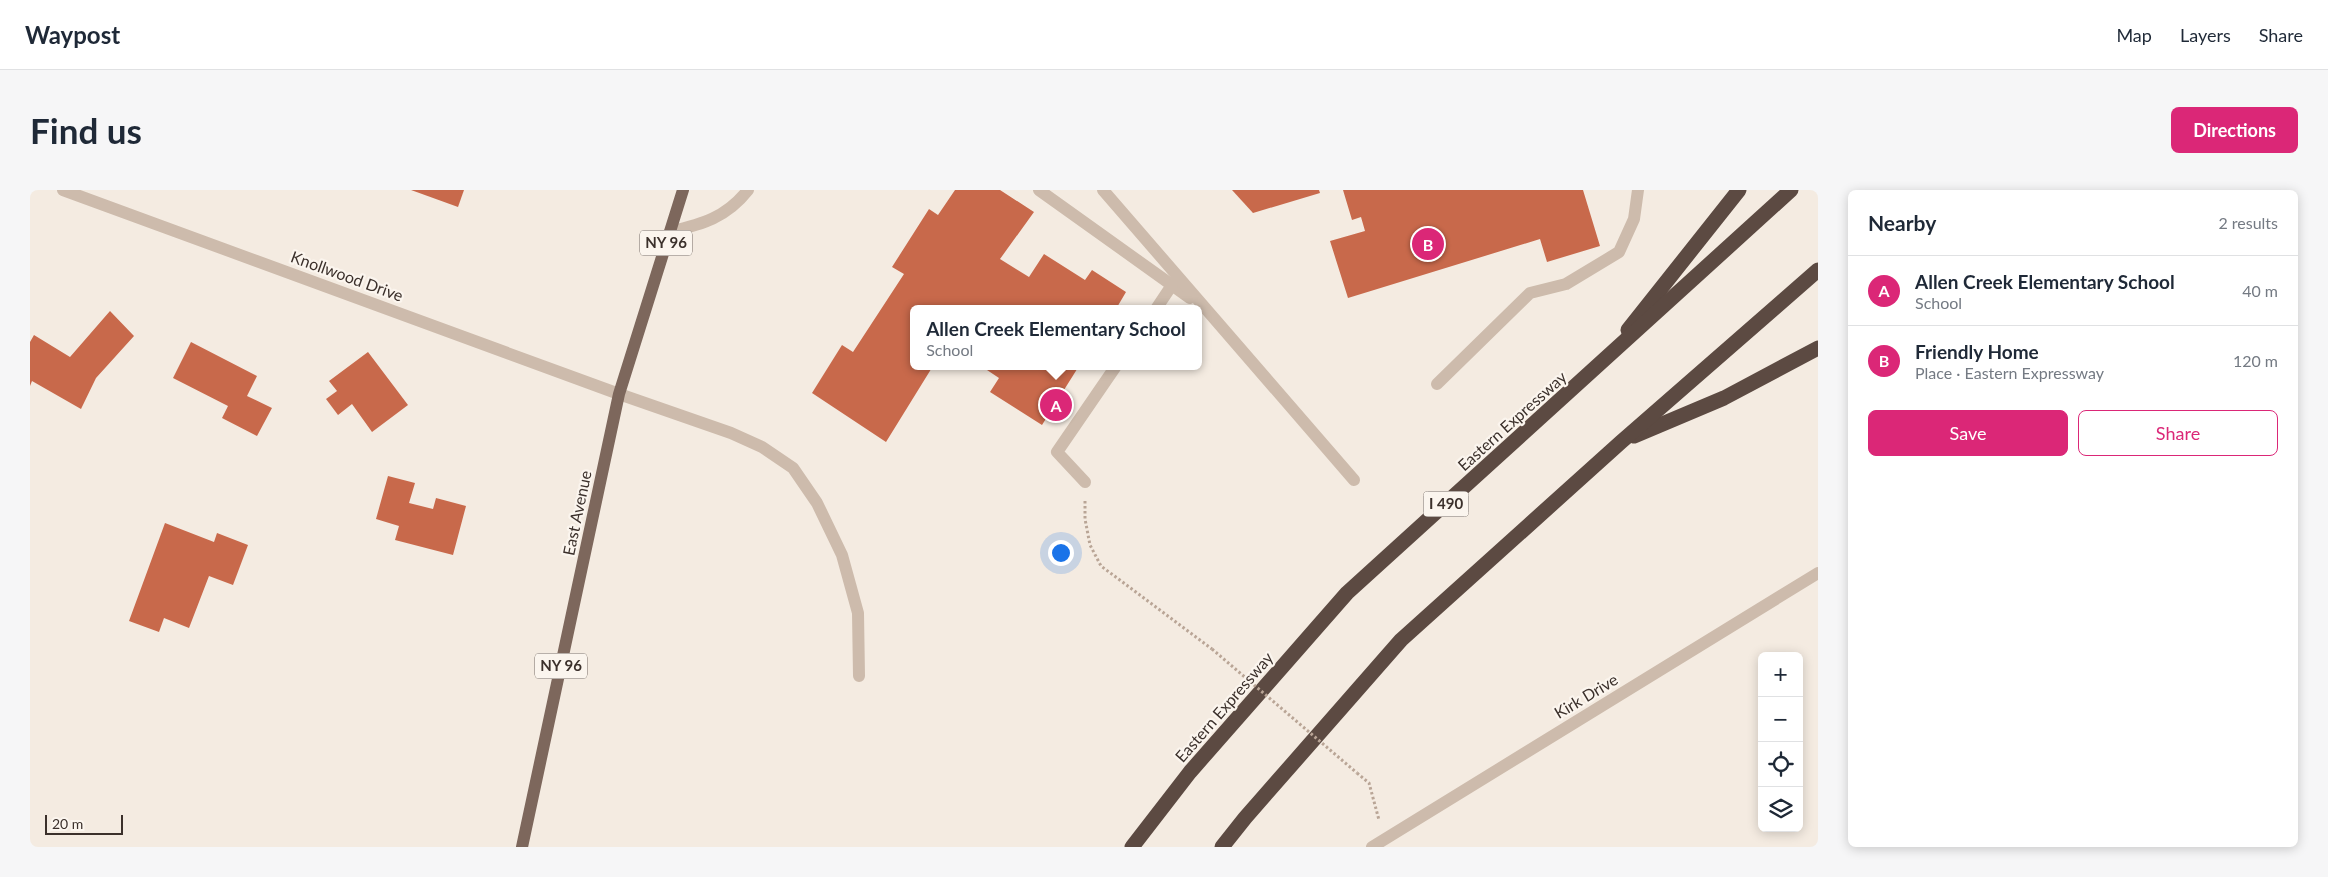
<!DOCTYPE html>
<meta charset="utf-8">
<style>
body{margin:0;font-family:Lato,sans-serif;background:#f6f6f7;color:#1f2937}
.controls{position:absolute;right:15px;bottom:15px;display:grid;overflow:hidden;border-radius:8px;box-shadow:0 2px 12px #0003}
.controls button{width:45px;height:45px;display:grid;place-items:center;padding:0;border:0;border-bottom:1px solid #e0e1e3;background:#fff;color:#1f2937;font:25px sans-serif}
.scale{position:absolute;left:15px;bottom:12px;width:78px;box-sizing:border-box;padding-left:5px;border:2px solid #3b302b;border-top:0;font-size:14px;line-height:18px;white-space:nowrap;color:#3b302b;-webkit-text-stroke:4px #fbf5ee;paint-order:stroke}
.you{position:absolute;left:1030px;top:362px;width:18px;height:18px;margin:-12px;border:4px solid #fff;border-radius:50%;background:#1a73e8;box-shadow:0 0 0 8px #1a73e833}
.badge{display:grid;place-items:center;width:32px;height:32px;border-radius:50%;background:#db2777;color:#fff;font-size:16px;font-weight:700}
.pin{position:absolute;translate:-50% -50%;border:2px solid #fff;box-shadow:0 1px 5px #0006}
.popup{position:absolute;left:880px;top:115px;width:292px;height:65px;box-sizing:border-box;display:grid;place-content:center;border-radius:8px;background:#fff;filter:drop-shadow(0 1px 4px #0005);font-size:16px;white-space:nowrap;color:#747a83}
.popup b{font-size:19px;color:#1f2937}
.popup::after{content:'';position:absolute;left:50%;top:100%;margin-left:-10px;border:10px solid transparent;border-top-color:#fff}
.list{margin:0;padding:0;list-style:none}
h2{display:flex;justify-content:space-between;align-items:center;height:65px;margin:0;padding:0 20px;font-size:21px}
h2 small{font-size:16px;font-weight:400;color:#747a83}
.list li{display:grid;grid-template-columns:32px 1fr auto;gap:15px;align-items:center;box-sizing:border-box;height:70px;padding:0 20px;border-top:1px solid #e0e1e3}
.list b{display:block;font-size:19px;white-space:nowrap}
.list p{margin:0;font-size:16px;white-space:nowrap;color:#747a83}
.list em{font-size:16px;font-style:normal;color:#747a83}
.actions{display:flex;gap:10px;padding:15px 20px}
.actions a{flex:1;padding:11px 0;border:1px solid #db2777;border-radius:8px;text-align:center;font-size:18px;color:#db2777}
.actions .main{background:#db2777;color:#fff}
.icon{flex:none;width:28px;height:28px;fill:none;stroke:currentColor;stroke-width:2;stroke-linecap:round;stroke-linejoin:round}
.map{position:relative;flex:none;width:1788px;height:657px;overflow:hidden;border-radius:8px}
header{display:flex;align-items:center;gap:30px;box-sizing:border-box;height:70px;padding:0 25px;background:#fff;border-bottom:1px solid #e0e1e3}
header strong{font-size:24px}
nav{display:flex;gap:28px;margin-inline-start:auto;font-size:18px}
.intro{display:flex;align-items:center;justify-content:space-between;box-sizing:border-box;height:120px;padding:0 30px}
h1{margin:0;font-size:35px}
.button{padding:12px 22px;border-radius:8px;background:#db2777;color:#fff;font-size:18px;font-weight:700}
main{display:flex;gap:30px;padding:0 30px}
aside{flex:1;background:#fff;border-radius:8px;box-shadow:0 2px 12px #0003}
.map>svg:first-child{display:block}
</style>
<header>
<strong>Waypost</strong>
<nav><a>Map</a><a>Layers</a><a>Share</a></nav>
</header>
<div class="intro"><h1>Find us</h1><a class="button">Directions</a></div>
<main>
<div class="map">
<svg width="1788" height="657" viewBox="0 0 1788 657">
<rect width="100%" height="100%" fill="#f4ebe1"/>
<g fill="#c8694b">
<polygon points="381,0 434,0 428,17"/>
<polygon points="925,0 970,0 1004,22 970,69 999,87 1014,64 1055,90 1062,80 1096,102 1086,119 884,119 884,176 903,176 856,252 782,203 812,155 823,162 874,84 862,77 899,19 908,25"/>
<polygon points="1202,0 1289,0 1290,3 1223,23"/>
<polygon points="1313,0 1553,0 1570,56 1517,72 1510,49 1318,108 1300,51 1335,41 1331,27 1322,30"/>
<polygon points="80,121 104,146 66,188 51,219 2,191 0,196 0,152 4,145 40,167"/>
<polygon points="161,152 227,186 217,206 242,218 227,246 192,228 198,216 143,188"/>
<polygon points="338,162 378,215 342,242 322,214 308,225 296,209 307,201 299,191"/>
<polygon points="951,176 1049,176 1012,235 960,202 969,188"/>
<polygon points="358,286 385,293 379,313 403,319 406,308 436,316 423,365 365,350 369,336 346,329"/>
<polygon points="135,333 184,352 187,343 218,355 203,395 179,386 159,438 134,428 129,442 99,431"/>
</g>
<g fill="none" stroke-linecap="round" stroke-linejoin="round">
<g stroke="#b9a596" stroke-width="3" stroke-dasharray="2.5 2.5" stroke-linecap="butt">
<polyline points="1055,311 1055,329 1060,355 1071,376 1182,459"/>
<polyline points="1327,583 1339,593 1349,630"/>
</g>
<g stroke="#cdbbac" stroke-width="12">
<polyline points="1009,0 1160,108"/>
<polyline points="1073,0 1324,290"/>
<path d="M640,42C672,34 696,28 718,0"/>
<polyline points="1126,119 1142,95"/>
<polyline points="1407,194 1500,103 1536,94 1589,62 1604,29 1608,0"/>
<polyline points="589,204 701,243 732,257 763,278 787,313 812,365 828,423 829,486"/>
<polyline points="1055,292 1027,262 1086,176"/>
</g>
<g stroke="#cdbbac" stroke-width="12">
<polyline points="33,0 589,204"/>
<polyline points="1342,657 1788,383"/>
</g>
<polyline stroke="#7d675c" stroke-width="12" points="492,657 589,204 653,0"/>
<g stroke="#5c4a42" stroke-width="15">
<polyline points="1598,140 1709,0"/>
<polyline points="1604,246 1694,208 1788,158"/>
<polyline points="1102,657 1160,582 1317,403 1761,0"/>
<polyline points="1192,657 1215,628 1371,450 1591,252 1788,80"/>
</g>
<polyline stroke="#b9a596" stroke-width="3" stroke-dasharray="2.5 2.5" stroke-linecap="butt" points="1182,459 1327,583"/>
</g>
<g text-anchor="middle" stroke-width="4.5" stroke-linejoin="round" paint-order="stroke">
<g fill="#fbf5ee" stroke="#756b66" stroke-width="1">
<rect x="610" y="40.5" width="52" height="25" rx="4"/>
<rect x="1393.5" y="301.5" width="45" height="25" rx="4"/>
<rect x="505" y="463.5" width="52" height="25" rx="4"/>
</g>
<g font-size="15" font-weight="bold" fill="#3b302b">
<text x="636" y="58">NY 96</text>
<text x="1416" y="319">I 490</text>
<text x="531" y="481">NY 96</text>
</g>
<g font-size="16" fill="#3b302b" stroke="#fbf5ee">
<text transform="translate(317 86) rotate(20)" y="6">Knollwood Drive</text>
<text transform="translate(1482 231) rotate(-42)" y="6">Eastern Expressway</text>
<text transform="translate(547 323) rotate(-78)" y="6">East Avenue</text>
<text transform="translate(1556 506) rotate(-31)" y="6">Kirk Drive</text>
<text transform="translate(1194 517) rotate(-49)" y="6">Eastern Expressway</text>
</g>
</g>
</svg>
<div class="controls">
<button>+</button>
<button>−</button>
<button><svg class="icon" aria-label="locate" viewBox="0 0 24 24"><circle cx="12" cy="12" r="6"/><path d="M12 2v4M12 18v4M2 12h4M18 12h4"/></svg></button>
<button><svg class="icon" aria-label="layers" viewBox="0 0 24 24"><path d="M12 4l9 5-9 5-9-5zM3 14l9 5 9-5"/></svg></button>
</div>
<div class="scale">20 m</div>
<div class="you"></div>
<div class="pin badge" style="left:1026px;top:215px">A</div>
<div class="popup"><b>Allen Creek Elementary School</b>School</div>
<div class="pin badge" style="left:1398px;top:54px">B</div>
</div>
<aside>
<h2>Nearby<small>2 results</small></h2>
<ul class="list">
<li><span class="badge">A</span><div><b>Allen Creek Elementary School</b><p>School</p></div><em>40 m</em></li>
<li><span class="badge">B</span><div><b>Friendly Home</b><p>Place · Eastern Expressway</p></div><em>120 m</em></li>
</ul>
<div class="actions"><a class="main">Save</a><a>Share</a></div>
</aside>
</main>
